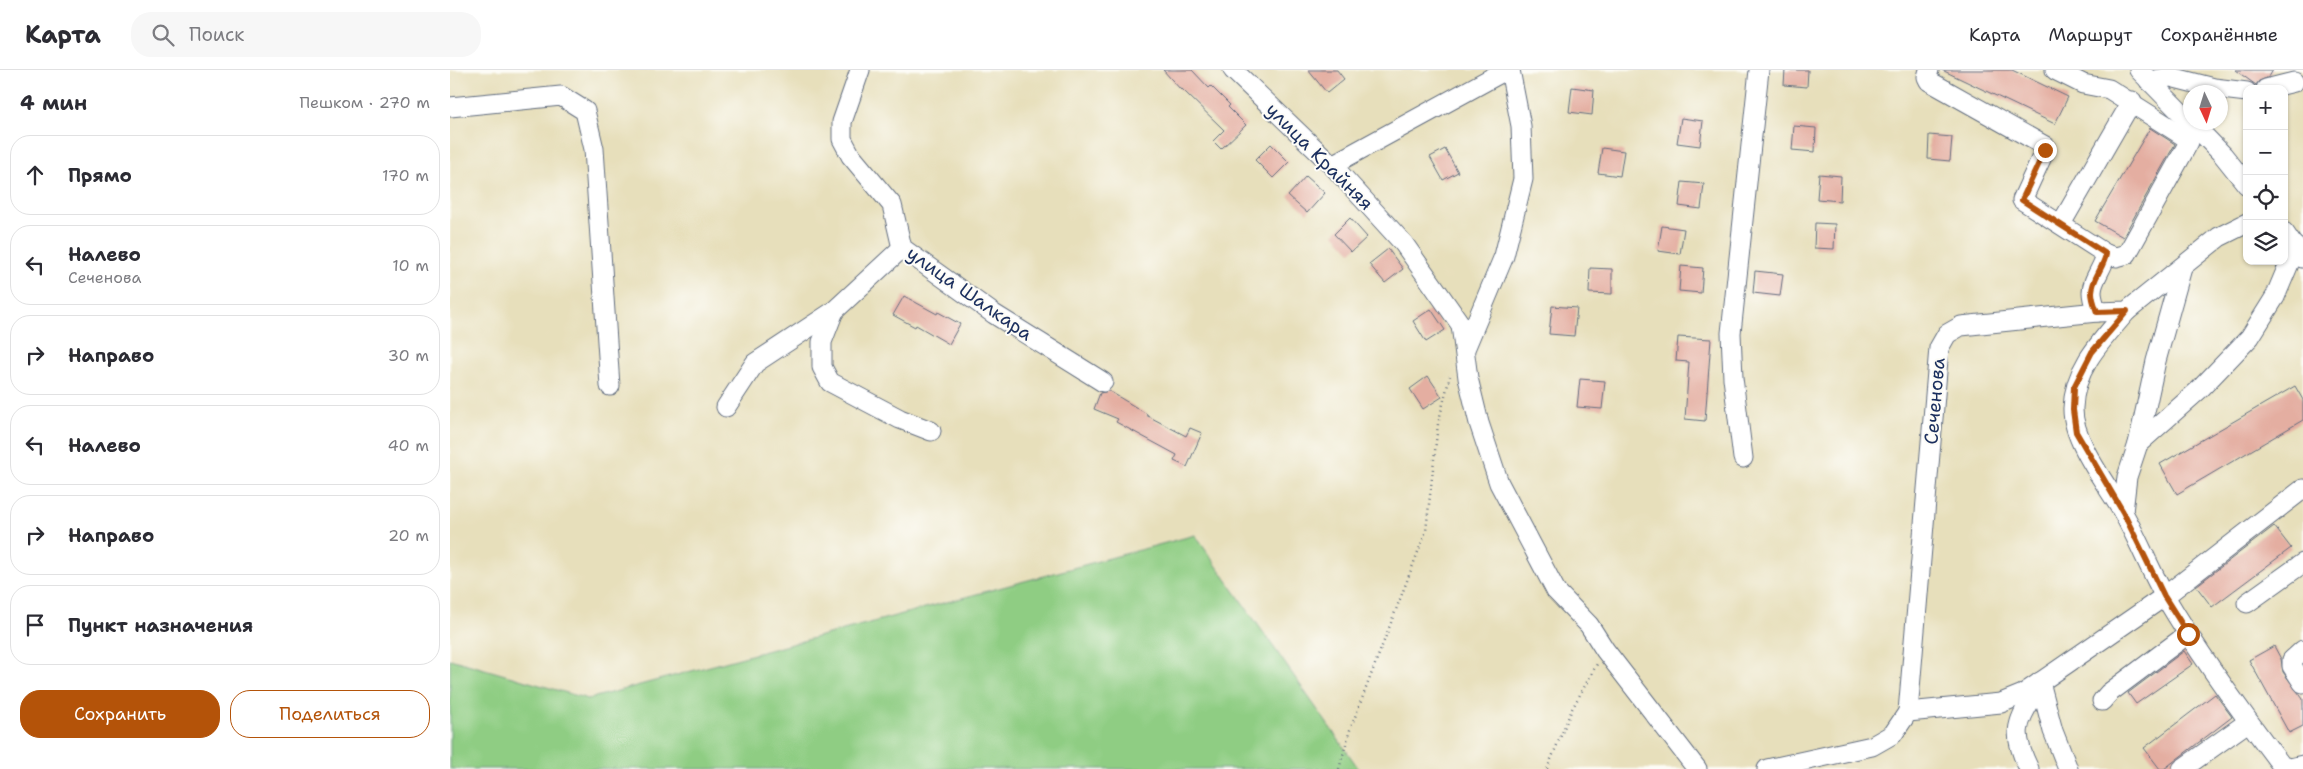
<!DOCTYPE html>
<html lang="ru">
<meta charset="utf-8">
<style>
body{margin:0;font-family:"Shantell Sans",sans-serif;background:#f7f7f7;color:#2b2b33}
.controls{position:absolute;right:15px;top:15px;display:grid;overflow:hidden;border-radius:10px;box-shadow:0 1px 4px #0004}
.controls button{width:45px;height:45px;display:grid;place-items:center;padding:0;border:0;border-bottom:1px solid #e1e1e2;background:#fff;color:#2b2b33;font:25px sans-serif}
.compass{position:absolute;left:1733px;top:15px;width:45px;height:45px;border-radius:50%;background:#fff;box-shadow:0 1px 4px #0004;rotate:176deg}
.stop{position:absolute;width:15px;height:15px;margin:-11px;border:4px solid #b45309;border-radius:50%;background:#fff}
.stop.end{background:#b45309;border-color:#fff;box-shadow:0 1px 5px #0008}
.list{margin:0;padding:0;list-style:none}
h2{display:flex;justify-content:space-between;align-items:center;height:65px;margin:0;padding:0 20px;font-size:21px}
h2 small{font-size:16px;font-weight:400;color:#7c7c81}
.list li{display:grid;grid-template-columns:32px 1fr auto;gap:15px;align-items:center;box-sizing:border-box;height:80px;margin:0 10px 10px;padding:0 10px;border:1px solid #e1e1e2;border-radius:20px}
.list b{display:block;font-size:19px;white-space:nowrap}
.list p{margin:0;font-size:16px;white-space:nowrap;color:#7c7c81}
.list em{font-size:16px;font-style:normal;color:#7c7c81}
.actions{display:flex;gap:10px;padding:15px 20px}
.actions a{flex:1;padding:11px 0;border:1px solid #b45309;border-radius:20px;text-align:center;font-size:18px;color:#b45309}
.actions .main{background:#b45309;color:#fff}
.icon{flex:none;width:28px;height:28px;fill:none;stroke:currentColor;stroke-width:2;stroke-linecap:round;stroke-linejoin:round}
.map{position:relative;flex:none;width:1853px;height:699px;overflow:hidden}
header{display:flex;align-items:center;gap:30px;box-sizing:border-box;height:70px;padding:0 25px;background:#fff;border-bottom:1px solid #e1e1e2}
header strong{font-size:24px}
nav{display:flex;gap:28px;margin-inline-start:auto;font-size:18px}
.search{width:350px;height:45px;background:#f7f7f7;display:flex;align-items:center;gap:12px;box-sizing:border-box;padding:0 18px;border-radius:20px;color:#7c7c81;font-size:19px}
main{display:flex}
aside{flex:1;background:#fff}
.map>svg:first-child{display:block}
</style>
<header>
<strong>Карта</strong>
<div class="search"><svg class="icon" aria-label="search" viewBox="0 0 24 24"><circle cx="10" cy="10" r="6"/><path d="M15 15l6 6"/></svg>Поиск</div>
<nav><a>Карта</a><a>Маршрут</a><a>Сохранённые</a></nav>
</header>
<main>
<aside>
<h2>4 мин<small>Пешком · 270 m</small></h2>
<ul class="list">
<li><svg class="icon" aria-label="ahead" viewBox="0 0 24 24"><path d="M12 20V5M6 11l6-6 6 6"/></svg><div><b>Прямо</b></div><em>170 m</em></li>
<li><svg class="icon" aria-label="left" viewBox="0 0 24 24"><path d="M17 20v-9H6M10 6l-5 5 5 5"/></svg><div><b>Налево</b><p>Сеченова</p></div><em>10 m</em></li>
<li><svg class="icon" aria-label="right" viewBox="0 0 24 24"><path d="M7 20v-9h11M14 6l5 5-5 5"/></svg><div><b>Направо</b></div><em>30 m</em></li>
<li><svg class="icon" aria-label="left" viewBox="0 0 24 24"><path d="M17 20v-9H6M10 6l-5 5 5 5"/></svg><div><b>Налево</b></div><em>40 m</em></li>
<li><svg class="icon" aria-label="right" viewBox="0 0 24 24"><path d="M7 20v-9h11M14 6l5 5-5 5"/></svg><div><b>Направо</b></div><em>20 m</em></li>
<li><svg class="icon" aria-label="arrive" viewBox="0 0 24 24"><path d="M6 21V4h12l-3 4 3 4H6"/></svg><div><b>Пункт назначения</b></div></li>
</ul>
<div class="actions"><a class="main">Сохранить</a><a>Поделиться</a></div>
</aside>
<div class="map">
<svg width="1853" height="699" viewBox="0 0 1853 699">
<rect width="100%" height="100%" fill="#fdfcf7"/>
<filter id="ink" filterUnits="userSpaceOnUse"><feTurbulence type="fractalNoise" baseFrequency=".02" numOctaves="2"/><feDisplacementMap in="SourceGraphic" scale="10" xChannelSelector="R" yChannelSelector="G"/><feConvolveMatrix kernelMatrix="1 2 1 2 8 2 1 2 1" color-interpolation-filters="sRGB"/></filter>
<filter id="wash" filterUnits="userSpaceOnUse"><feTurbulence type="fractalNoise" baseFrequency=".0096" numOctaves="4" result="noise"/><feDisplacementMap in="SourceGraphic" scale="20" xChannelSelector="R" yChannelSelector="G"/><feGaussianBlur stdDeviation="1.12" result="paint"/><feColorMatrix in="noise" values="0 0 0 0 0 0 0 0 0 0 0 0 0 0 0 0 0 1.4 0 .05"/><feComposite in="paint" operator="in"/></filter>
<g filter="url(#wash)">
<rect width="100%" height="100%" fill="#e7dfbb"/>
<polygon fill="#8fcd83" stroke="#557e70" points="745,465 909,699 0,699 0,589 138,629"/>
<g id="blocks">
<g fill="#e4aea1">
<polygon points="713,0 742,0 759,18 761,16 780,35 778,37 796,55 771,79 763,71 774,60 732,19 731,20"/>
<polygon points="858,0 887,0 894,9 877,23"/>
<polygon points="1335,0 1358,0 1357,17 1334,15"/>
<polygon points="1492,0 1562,0 1618,27 1605,54"/>
<polygon points="1785,0 1823,0 1819,7 1809,11 1806,15"/>
<polygon points="1122,17 1144,20 1142,45 1119,42"/>
<polygon points="1231,48 1253,51 1250,76 1227,73"/>
<polygon points="1344,56 1366,58 1365,82 1342,80"/>
<polygon points="1700,58 1725,74 1673,167 1645,151"/>
<polygon points="1479,65 1502,67 1500,91 1478,89"/>
<polygon points="821,74 839,92 823,108 805,90"/>
<polygon points="1152,78 1174,81 1170,106 1148,103"/>
<polygon points="995,79 1008,102 993,110 980,87"/>
<polygon points="1369,104 1391,106 1390,131 1367,129"/>
<polygon points="856,106 875,123 857,143 838,126"/>
<polygon points="1232,112 1254,114 1251,139 1229,136"/>
<polygon points="900,148 917,167 901,182 884,164"/>
<polygon points="1365,153 1385,154 1384,179 1364,178"/>
<polygon points="1212,156 1234,159 1230,184 1208,181"/>
<polygon points="938,179 953,199 935,213 919,194"/>
<polygon points="1231,196 1253,198 1251,223 1229,221"/>
<polygon points="1140,198 1162,199 1162,224 1139,223"/>
<polygon points="1305,201 1333,204 1330,226 1303,223"/>
<polygon points="454,226 487,244 488,242 510,254 499,274 466,255 465,257 443,245"/>
<polygon points="1102,236 1127,238 1124,266 1099,264"/>
<polygon points="981,239 995,260 976,272 963,251"/>
<polygon points="1228,267 1261,269 1255,351 1235,349 1239,292 1226,291"/>
<polygon points="978,306 992,327 973,339 960,319"/>
<polygon points="1130,309 1155,311 1152,339 1127,337"/>
<polygon points="1845,316 1853,330 1853,350 1727,424 1710,394"/>
<polygon points="659,321 697,344 696,345 736,366 740,358 752,363 737,397 724,391 727,385 666,352 668,349 644,339 650,323"/>
<polygon points="1824,456 1841,478 1762,537 1746,516"/>
<polygon points="1824,576 1831,589 1833,602 1853,629 1853,656 1839,663 1799,590"/>
<polygon points="1734,581 1743,594 1686,634 1678,623"/>
<polygon points="1765,624 1782,647 1714,699 1710,699 1694,678"/>
</g>
</g>
</g>
<g filter="url(#ink)">
<use href="#blocks" fill-opacity="0" stroke="#626d7f" stroke-width="1"/>
<g fill="none" stroke-linecap="round" stroke-linejoin="round">
<g stroke="#626d7f" stroke-width="21">
<g id="minor">
<polyline points="410,0 392,52 392,69 401,86 442,135 452,178 544,244 653,312"/>
<polyline points="783,0 882,95 954,174 1011,255 1018,308 1029,353 1049,413 1106,521 1139,555 1155,580 1247,699"/>
<path d="M1479,0L1477,7L1479,11L1595,76V80L1572,130L1656,184C1654,197 1642,209 1642,222C1642,229 1645,236 1647,242"/>
<polyline points="1605,0 1633,14 1659,19 1738,69 1739,72 1677,184 1666,187 1656,184"/>
<polyline points="1689,0 1740,52"/>
<polyline points="1699,11 1721,7 1764,18 1797,22"/>
<polyline points="1816,19 1844,12"/>
<polyline points="0,37 111,26 135,41 144,79 160,316"/>
<polyline points="1741,52 1773,85 1797,115"/>
<polyline points="882,95 1056,0"/>
<polyline points="1611,154 1682,31"/>
<polyline points="1834,162 1852,188"/>
<polyline points="384,241 372,272 372,297 380,312 450,349 481,361"/>
<path d="M1677,241C1652,270 1624,298 1623,338C1622,370 1655,412 1671,439C1688,468 1699,499 1716,528C1750,586 1791,642 1832,696L1840,698L1853,695"/>
<polyline points="1015,279 1054,186 1073,109 1071,56 1060,0"/>
<polyline points="276,337 305,293 384,241 452,178"/>
<polyline points="1688,374 1706,291 1732,198"/>
<polyline points="1293,388 1283,308 1281,263 1309,0"/>
<polyline points="1673,442 1677,407 1688,374 1750,319 1800,267 1825,227 1846,177"/>
<polyline points="1797,533 1853,493"/>
<polyline points="1853,580 1842,590 1842,596 1853,613"/>
<polyline points="1590,612 1603,661 1618,699"/>
<polyline points="1652,631 1659,623 1738,564"/>
<polyline points="1458,642 1489,278 1497,264 1511,256 1647,242 1677,241 1769,167 1797,153"/>
<polyline points="1317,699 1422,676 1443,664 1458,642 1551,633 1573,624 1715,526 1853,419"/>
<path d="M1579,699C1559,658 1569,652 1589,615"/>
<polyline points="1732,699 1798,652"/>
</g>
</g>
<g stroke="#626d7f" stroke-width="2.5" stroke-dasharray="1 4" stroke-linecap="butt">
<polyline points="889,699 900,660 976,461 988,354 1000,306"/>
<polyline points="1097,699 1122,639 1147,594"/>
</g>
<use href="#minor" stroke="#fff" stroke-width="19"/>
</g>
</g>
<g fill="none" stroke-linecap="round" stroke-linejoin="round" filter="url(#ink)">
<path stroke="#b45309" stroke-width="6" d="M1595,80L1572,130L1656,184C1654,197 1642,209 1642,222C1642,229 1645,236 1647,242L1677,241L1642,282L1624,317L1623,340L1626,362L1673,442L1714,526L1738,564"/>
</g>
<g text-anchor="middle" stroke-width="4" stroke-linejoin="round" paint-order="stroke">
<g font-size="19" fill="#1b2f5e" stroke="#fdfcf7">
<text transform="translate(870 86) rotate(45)" y="7">улица Крайняя</text>
<text transform="translate(520 223) rotate(35)" y="7">улица Шалкара</text>
<text transform="translate(1484 331) rotate(-85)" y="7">Сеченова</text>
</g>
</g>
</svg>
<div class="controls">
<button>+</button>
<button>−</button>
<button><svg class="icon" aria-label="locate" viewBox="0 0 24 24"><circle cx="12" cy="12" r="6"/><path d="M12 2v4M12 18v4M2 12h4M18 12h4"/></svg></button>
<button><svg class="icon" aria-label="layers" viewBox="0 0 24 24"><path d="M12 4l9 5-9 5-9-5zM3 14l9 5 9-5"/></svg></button>
</div>
<svg class="compass" viewBox="-18 -18 36 36"><path d="M0-13l5 13h-10z" fill="#e53935"/><path d="M0 13l5-13h-10z" fill="#7c7c81"/></svg>
<div class="stop" style="left:1738px;top:564px"></div>
<div class="stop end" style="left:1595px;top:80px"></div>
</div>
</main>
